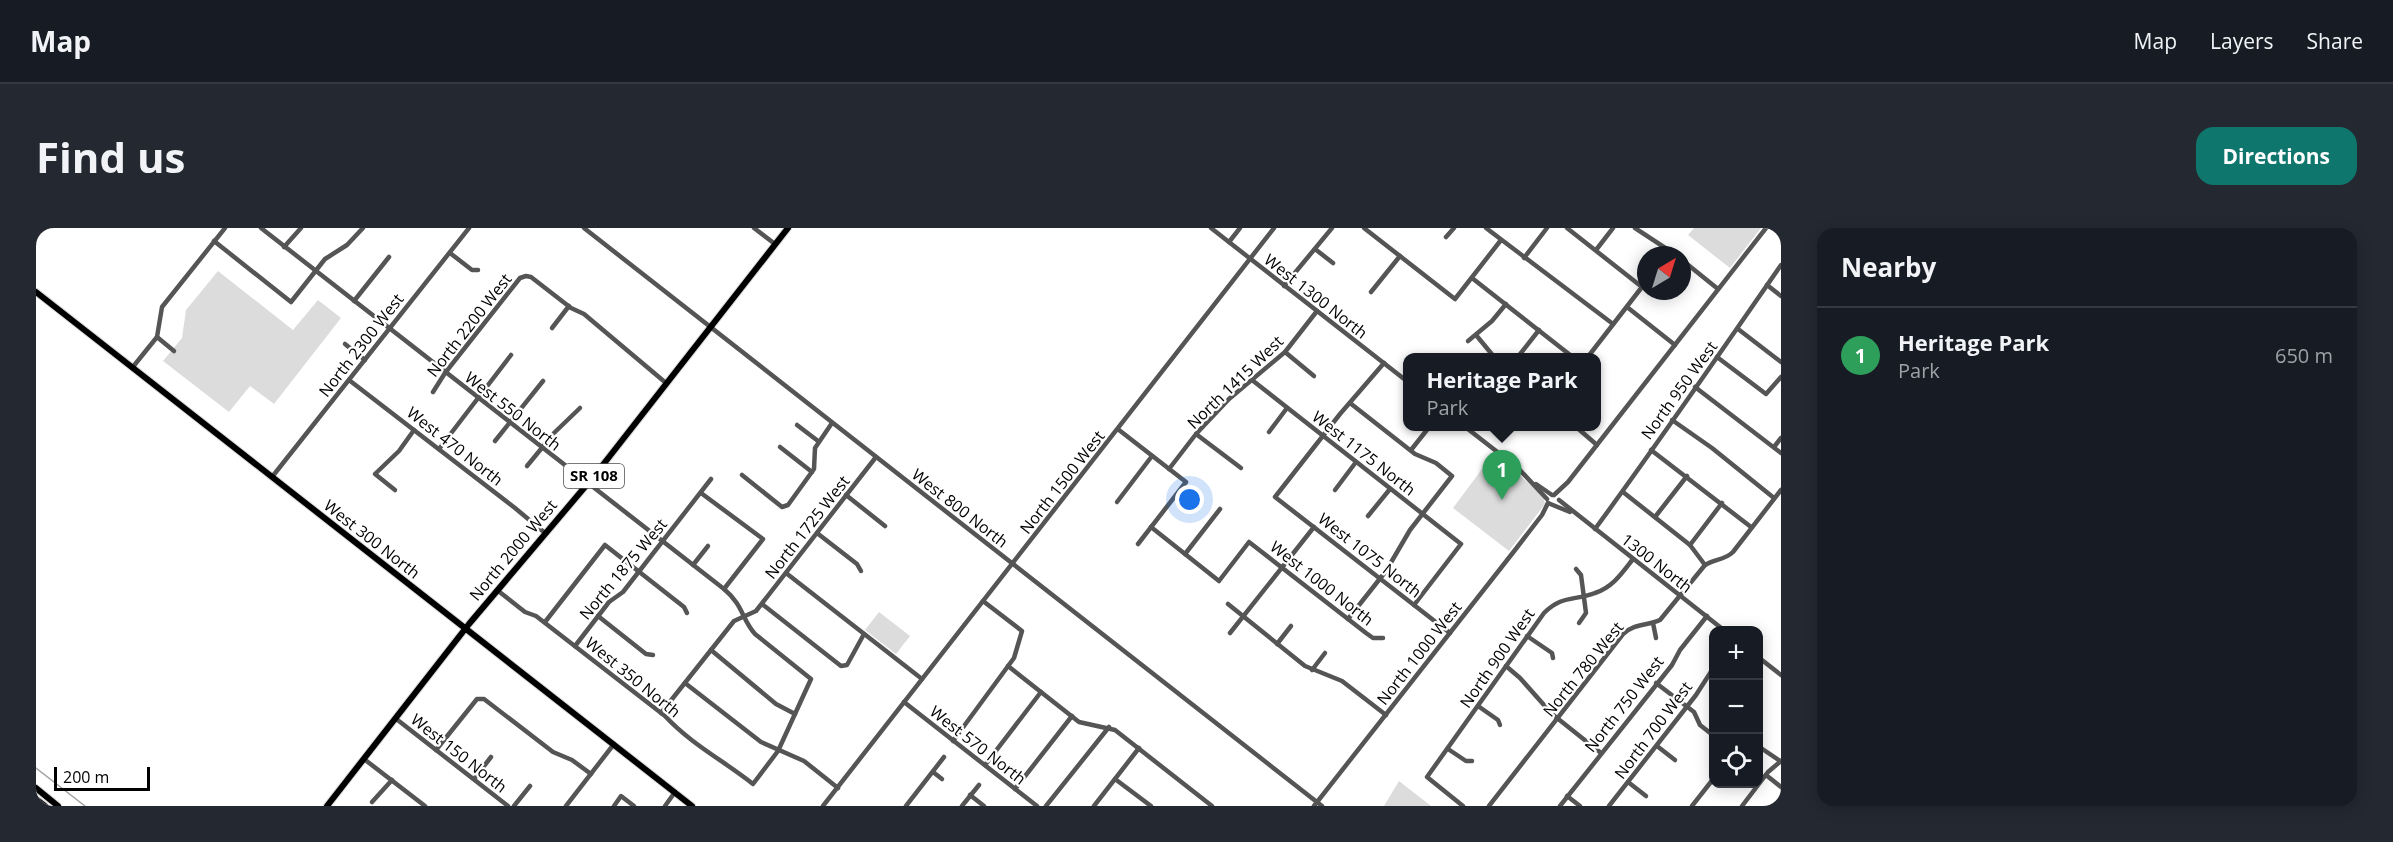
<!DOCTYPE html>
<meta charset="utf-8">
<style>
body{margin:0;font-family:"Open Sans",sans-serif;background:#242831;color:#f1f3f6}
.controls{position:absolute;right:18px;bottom:18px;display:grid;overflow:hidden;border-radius:12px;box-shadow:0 3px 15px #0003}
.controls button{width:54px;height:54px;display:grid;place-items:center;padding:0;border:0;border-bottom:2px solid #363941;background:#171b24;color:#f1f3f6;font:30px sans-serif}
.compass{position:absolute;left:1601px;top:18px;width:54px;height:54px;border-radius:50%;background:#171b24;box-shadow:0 3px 15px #0003;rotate:38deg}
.scale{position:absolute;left:18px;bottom:15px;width:96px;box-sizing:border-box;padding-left:6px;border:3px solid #000;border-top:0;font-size:16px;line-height:21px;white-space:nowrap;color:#000;-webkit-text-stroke:4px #fff;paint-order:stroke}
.you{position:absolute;left:1154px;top:272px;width:21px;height:21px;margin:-15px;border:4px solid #fff;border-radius:50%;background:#1a73e8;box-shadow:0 0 0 9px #1a73e833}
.badge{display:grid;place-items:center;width:39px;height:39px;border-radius:50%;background:#0f766e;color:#fff;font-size:20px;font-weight:700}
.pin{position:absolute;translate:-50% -50px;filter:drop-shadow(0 2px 3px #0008)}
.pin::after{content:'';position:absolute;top:32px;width:21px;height:18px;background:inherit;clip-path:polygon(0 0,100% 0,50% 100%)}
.popup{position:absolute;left:1367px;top:125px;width:198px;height:78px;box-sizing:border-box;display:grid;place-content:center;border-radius:12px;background:#171b24;filter:drop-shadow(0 2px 4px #0005);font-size:20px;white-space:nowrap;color:#9ea1a6}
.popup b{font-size:22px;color:#f1f3f6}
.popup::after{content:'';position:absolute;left:50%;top:100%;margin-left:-12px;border:12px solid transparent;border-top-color:#171b24}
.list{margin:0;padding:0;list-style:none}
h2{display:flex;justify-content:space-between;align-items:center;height:78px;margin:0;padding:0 24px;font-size:26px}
h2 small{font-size:20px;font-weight:400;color:#9ea1a6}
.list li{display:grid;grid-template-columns:39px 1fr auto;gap:18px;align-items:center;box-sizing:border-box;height:96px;padding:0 24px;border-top:2px solid #363941}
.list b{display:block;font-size:22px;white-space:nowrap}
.list p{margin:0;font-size:20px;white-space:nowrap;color:#9ea1a6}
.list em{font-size:20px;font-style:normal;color:#9ea1a6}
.icon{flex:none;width:33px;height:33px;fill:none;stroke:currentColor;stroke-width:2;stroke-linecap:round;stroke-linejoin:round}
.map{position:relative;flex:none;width:1745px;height:578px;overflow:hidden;border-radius:18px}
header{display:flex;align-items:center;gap:36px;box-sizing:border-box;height:84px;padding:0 30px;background:#171b24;border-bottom:2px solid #363941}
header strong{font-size:28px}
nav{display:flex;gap:33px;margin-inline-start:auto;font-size:21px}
.intro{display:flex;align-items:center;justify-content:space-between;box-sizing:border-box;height:144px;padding:0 36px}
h1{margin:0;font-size:42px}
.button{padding:15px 27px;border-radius:18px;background:#0f766e;color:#fff;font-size:21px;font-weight:700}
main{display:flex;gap:36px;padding:0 36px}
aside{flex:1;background:#171b24;border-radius:18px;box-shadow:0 3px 15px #0003}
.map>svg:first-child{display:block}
</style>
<header>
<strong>Map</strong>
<nav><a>Map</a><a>Layers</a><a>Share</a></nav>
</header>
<div class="intro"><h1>Find us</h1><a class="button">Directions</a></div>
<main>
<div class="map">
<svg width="1745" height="578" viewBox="0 0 1745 578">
<rect width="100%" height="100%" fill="#fff"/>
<g fill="#dcdcdc">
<polygon points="1658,0 1725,0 1694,40 1652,7"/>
<polygon points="182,43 257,102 282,72 305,90 238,176 214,158 193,184 127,133 146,110 150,82"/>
<polygon points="1458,225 1507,268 1509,276 1473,323 1417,280"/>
<polygon points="843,384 874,408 860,426 829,402"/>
<polygon points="1363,553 1395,578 1348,578"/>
</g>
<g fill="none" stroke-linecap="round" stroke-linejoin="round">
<polyline stroke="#a3a3a3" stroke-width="1.5" points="0,540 49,578"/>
<g stroke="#dbdbdb" stroke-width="8">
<g id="major">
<polyline points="0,64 656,578"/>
<polyline points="0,560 22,578"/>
<polyline points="0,571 9,578"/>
<polyline points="291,578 433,396 559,247 752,0"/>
</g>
</g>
<g stroke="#555" stroke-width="4.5">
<path d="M225,0L688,361C708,378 705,390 719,406L775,451L742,523L717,556C688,533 655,516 629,488L500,388L489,384L461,362"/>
<polyline points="548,0 1286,578"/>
<polyline points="718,0 739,16"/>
<polyline points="1175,0 1372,154"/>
<polyline points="1328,0 1419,71 1465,12"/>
<polyline points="1450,0 1577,96"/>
<polyline points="1531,0 1606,59 1551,130"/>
<polyline points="1599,0 1640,27"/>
<polyline points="1410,9 1418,0"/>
<polyline points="178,13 255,74 289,31 311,17 327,0"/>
<polyline points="1193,14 1204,0"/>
<polyline points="248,19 265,0"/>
<polyline points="1279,21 1297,35"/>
<polyline points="1560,22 1577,0"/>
<polyline points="414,25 436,42 442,42"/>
<polyline points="1488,30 1511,0"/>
<polyline points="1646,32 1682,61"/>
<polyline points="1436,50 1538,130"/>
<polyline points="1731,57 1745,68"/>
<polyline points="1248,58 1296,0"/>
<polyline points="1335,64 1364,28"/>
<polyline points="318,73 353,29"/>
<polyline points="1591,79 1639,117"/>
<polyline points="516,100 533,78"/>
<polyline points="1702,101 1745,134"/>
<polyline points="1440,107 1459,130"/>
<polyline points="121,109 138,123"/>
<polyline points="1432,113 1456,93 1470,76"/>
<polyline points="309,116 329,132"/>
<polyline points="1249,124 1278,148"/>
<polyline points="1681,129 1730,166 1745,149"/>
<polyline points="1481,130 1503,102"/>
<polyline points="1348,135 1304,186 1239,269 1414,405"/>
<polyline points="96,140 121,109 126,79 189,0"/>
<polyline points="1561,147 1561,148"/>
<polyline points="313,152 479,280 509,305"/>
<polyline points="1216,152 1425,316 1378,377"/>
<polyline points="1659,159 1745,225"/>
<polyline points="397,164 409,145 484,50 490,48 495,49 535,80 548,86 630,155"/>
<polyline points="1636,192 1676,220 1738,270"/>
<polyline points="761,197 782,213"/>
<polyline points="1428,198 1482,240 1511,271"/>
<polyline points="1539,198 1561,217"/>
<polyline points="1083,202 1150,254 1102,316"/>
<polyline points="1233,204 1251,180"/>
<polyline points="1160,206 1205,240"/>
<polyline points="459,213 507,153"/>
<polyline points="744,219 776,244"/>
<polyline points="1738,219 1745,210"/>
<polyline points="403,221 475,127"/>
<polyline points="1375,222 1394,198"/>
<polyline points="1615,222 1715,299"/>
<polyline points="491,238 519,204 544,180"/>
<polyline points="1133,241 1160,206 1193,171 1249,124 1281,83"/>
<polyline points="706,247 746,279 752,277 778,241 779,220 796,195"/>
<polyline points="236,249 433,0"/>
<polyline points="1500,256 1516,267"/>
<polyline points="359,262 339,246 363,223 378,202"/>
<polyline points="1299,262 1320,234"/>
<polyline points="1587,264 1654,317 1669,337"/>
<polyline points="665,265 727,311 688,361"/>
<polyline points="810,267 849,298"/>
<polyline points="1518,267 1532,254 1730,0"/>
<polyline points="1523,272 1689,403"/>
<polyline points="1081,274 1116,228"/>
<polyline points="1512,275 1534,284"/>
<polyline points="1332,288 1354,261"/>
<polyline points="1619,289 1651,248"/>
<polyline points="1115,299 1183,353 1213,314 1330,405 1337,410 1347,410"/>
<path d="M1559,301C1623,214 1684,125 1745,37"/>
<polyline points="781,305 821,336 825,343"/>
<polyline points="1654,317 1686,275"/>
<polyline points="1149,326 1184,281"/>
<polyline points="657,337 672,318"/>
<polyline points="1540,341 1545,347 1550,385 1543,395"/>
<polyline points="750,345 886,451"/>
<polyline points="726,376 805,438 811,437 828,406"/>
<polyline points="1192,376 1269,438 1306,453 1350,487"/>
<polyline points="562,388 610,426 617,427"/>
<polyline points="1312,391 1350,343 1374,302 1416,248 1400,235 1379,226 1314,175"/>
<polyline points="509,394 569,317 648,379 651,385"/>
<polyline points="1617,395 1620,410"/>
<polyline points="1194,405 1278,299"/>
<polyline points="1491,408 1516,425 1517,430"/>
<polyline points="1241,416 1255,398"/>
<polyline points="539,418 573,374 587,364 675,251"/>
<polyline points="675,422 740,476 759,486"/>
<polyline points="1722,429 1745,447"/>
<polyline points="972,438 1043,494 1079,502 1176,578"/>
<polyline points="1470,438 1484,450 1516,486 1565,525"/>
<polyline points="1276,442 1289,425"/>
<polyline points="649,455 725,514 768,533 802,560"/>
<polyline points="1620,455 1658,484 1664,497 1678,508"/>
<polyline points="868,474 1001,578"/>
<polyline points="1442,478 1462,492 1464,497"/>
<polyline points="625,485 698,393 720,383 840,229"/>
<polyline points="359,490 472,578"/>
<polyline points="917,513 978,430 986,403 947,373"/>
<polyline points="1621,518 1639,532"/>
<polyline points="1722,518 1744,533"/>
<polyline points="1412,521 1430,533 1436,533"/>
<polyline points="400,522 441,471 448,471 517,524 536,532 555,546"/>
<polyline points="328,531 389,578"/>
<polyline points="949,537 1005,464"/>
<polyline points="897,544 906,551"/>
<polyline points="1730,547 1745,559"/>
<polyline points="438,551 455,529"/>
<polyline points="1079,551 1115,578"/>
<polyline points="1592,554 1610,568"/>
<polyline points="979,561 1036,488"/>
<polyline points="934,567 948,578"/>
<polyline points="1531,568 1544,578"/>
<polyline points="336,574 356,552"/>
<polyline points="478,578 494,558"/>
<polyline points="530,578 578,516"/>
<polyline points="578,578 585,568 598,578"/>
<polyline points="629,578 639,564"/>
<polyline points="787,578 1238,0"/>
<polyline points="870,578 908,529"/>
<polyline points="926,578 943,557"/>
<polyline points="1010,578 1073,499"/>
<polyline points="1058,578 1103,520"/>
<polyline points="1278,578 1479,322 1506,287 1512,275"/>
<path d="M1427,578L1391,549L1508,385C1526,367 1538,373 1559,365C1577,359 1586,345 1597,331"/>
<path d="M1453,578L1587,406C1599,395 1611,398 1624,392L1669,337C1679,331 1689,332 1697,324L1745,262"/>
<polyline points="1524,578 1636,437 1644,422 1671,388"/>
<polyline points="1573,578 1660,467 1678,439"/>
<polyline points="1656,578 1678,550"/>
<polyline points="1706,578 1732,544 1745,533"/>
</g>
<use href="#major" stroke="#000" stroke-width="6"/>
</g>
<g text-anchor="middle" stroke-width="4.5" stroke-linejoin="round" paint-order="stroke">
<rect fill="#fff" stroke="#4c4c4c" stroke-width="1.5" x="528" y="236" width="60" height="24" rx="4.5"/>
<g font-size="15" font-weight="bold" fill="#000">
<text x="558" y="253">SR 108</text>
</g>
<g font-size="16" fill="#000" stroke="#fff">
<text transform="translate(1280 68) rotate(38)" y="6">West 1300 North</text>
<text transform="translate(433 97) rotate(-52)" y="6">North 2200 West</text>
<text transform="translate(325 117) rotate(-52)" y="6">North 2300 West</text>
<text transform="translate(1199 154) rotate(-44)" y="6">North 1415 West</text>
<text transform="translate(1643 162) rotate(-54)" y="6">North 950 West</text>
<text transform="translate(477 183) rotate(38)" y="6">West 550 North</text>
<text transform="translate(419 218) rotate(38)" y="6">West 470 North</text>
<text transform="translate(1328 225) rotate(38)" y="6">West 1175 North</text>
<text transform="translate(1026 254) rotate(-52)" y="6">North 1500 West</text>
<text transform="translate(924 280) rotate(38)" y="6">West 800 North</text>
<text transform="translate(771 299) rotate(-52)" y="6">North 1725 West</text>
<text transform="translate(336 311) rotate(38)" y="6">West 300 North</text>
<text transform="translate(477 322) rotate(-50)" y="6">North 2000 West</text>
<text transform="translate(1334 327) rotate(38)" y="6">West 1075 North</text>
<text transform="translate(1621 335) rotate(38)" y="6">1300 North</text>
<text transform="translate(587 341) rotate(-50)" y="6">North 1875 West</text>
<text transform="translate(1286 355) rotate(38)" y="6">West 1000 North</text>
<text transform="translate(1383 425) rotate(-52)" y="6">North 1000 West</text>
<text transform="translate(1461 430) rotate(-55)" y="6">North 900 West</text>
<text transform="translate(1547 441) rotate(-51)" y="6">North 780 West</text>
<text transform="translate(597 449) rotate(39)" y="6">West 350 North</text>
<text transform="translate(1588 476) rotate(-52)" y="6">North 750 West</text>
<text transform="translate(1617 502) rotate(-53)" y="6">North 700 West</text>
<text transform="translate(942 517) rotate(38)" y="6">West 570 North</text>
<text transform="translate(423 525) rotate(38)" y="6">West 150 North</text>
</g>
</g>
</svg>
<div class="controls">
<button>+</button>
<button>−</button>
<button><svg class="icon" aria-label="locate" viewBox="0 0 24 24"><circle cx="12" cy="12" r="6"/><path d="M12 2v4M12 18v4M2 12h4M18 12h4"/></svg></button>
</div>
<svg class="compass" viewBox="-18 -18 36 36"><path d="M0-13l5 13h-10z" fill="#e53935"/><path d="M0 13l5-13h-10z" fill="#9ea1a6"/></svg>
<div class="scale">200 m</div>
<div class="you"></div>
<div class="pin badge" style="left:1466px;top:272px;background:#2e9e5b">1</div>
<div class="popup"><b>Heritage Park</b>Park</div>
</div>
<aside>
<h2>Nearby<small></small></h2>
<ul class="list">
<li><span class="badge" style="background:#2e9e5b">1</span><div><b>Heritage Park</b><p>Park</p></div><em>650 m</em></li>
</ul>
</aside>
</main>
